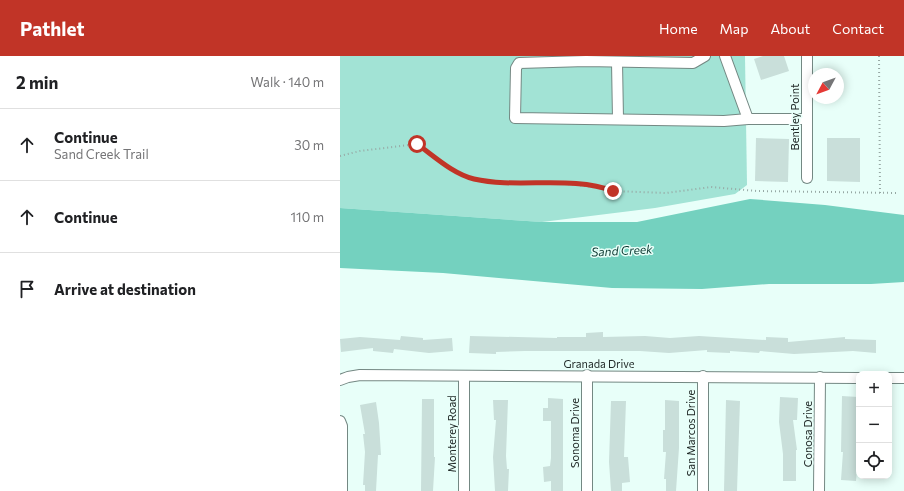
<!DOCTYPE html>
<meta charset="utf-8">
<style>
body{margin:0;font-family:Commissioner,sans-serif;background:#f6f6f6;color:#202124}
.controls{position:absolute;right:12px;bottom:12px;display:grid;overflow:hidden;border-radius:8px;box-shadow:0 2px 10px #0003}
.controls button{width:36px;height:36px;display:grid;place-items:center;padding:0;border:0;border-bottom:1px solid #e0e0e0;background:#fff;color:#202124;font:20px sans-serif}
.compass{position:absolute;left:468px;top:12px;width:36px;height:36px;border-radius:50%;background:#fff;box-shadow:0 2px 10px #0003;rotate:229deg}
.stop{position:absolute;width:12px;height:12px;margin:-9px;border:3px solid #c13427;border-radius:50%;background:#fff}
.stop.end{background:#c13427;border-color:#fff;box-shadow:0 1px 4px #0008}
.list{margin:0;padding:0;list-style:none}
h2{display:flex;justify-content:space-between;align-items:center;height:52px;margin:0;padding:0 16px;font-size:17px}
h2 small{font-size:13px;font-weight:400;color:#757577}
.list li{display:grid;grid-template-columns:26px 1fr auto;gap:12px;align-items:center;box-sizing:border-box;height:72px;padding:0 16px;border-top:1px solid #e0e0e0}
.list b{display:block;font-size:15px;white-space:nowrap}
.list p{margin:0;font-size:13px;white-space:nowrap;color:#757577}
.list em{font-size:13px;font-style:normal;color:#757577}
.icon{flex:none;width:22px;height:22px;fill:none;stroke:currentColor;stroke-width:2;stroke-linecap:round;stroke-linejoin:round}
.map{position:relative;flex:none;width:564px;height:435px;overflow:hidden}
header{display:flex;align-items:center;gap:24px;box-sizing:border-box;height:56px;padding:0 20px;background:#c13427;color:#fff}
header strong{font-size:19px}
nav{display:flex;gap:22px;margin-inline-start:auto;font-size:14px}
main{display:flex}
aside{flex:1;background:#fff}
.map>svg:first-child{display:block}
</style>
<header>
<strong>Pathlet</strong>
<nav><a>Home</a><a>Map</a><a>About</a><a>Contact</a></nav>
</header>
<main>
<aside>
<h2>2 min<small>Walk · 140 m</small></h2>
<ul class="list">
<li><svg class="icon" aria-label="ahead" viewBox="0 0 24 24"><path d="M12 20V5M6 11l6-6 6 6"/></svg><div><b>Continue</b><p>Sand Creek Trail</p></div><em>30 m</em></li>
<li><svg class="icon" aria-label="ahead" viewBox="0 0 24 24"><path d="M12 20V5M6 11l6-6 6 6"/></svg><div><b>Continue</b></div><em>110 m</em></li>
<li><svg class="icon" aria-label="arrive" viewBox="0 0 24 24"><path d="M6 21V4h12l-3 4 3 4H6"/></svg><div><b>Arrive at destination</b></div></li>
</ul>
</aside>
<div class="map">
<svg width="564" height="435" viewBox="0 0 564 435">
<rect width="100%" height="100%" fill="#e8fff9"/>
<polygon fill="#a2e3d5" points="0,0 405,0 407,129 395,138 315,152 202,166 0,152"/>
<polygon fill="#74d1bf" points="410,143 485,149 564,159 564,226 531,228 429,228 362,233 272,232 103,217 0,212 0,152 202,166 297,166"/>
<g fill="#c9dfda">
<polygon points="423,0 444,0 449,15 421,24 414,3"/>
<polygon points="416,82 449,83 448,126 415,125"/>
<polygon points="487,82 520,82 520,126 487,125"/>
<polygon points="263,276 263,281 305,280 330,282 359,280 426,284 426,281 448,282 448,286 505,281 505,283 536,284 536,297 513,295 454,298 420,295 419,297 390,295 390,297 367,296 367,294 329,297 300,295 185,295 156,296 156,298 129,297 130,280 217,282 217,281 246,281 246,277"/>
<polygon points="61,280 83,282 83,284 112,282 113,295 89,297 54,293 53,297 33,295 33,292 1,296 0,283 20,281 60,284"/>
<polygon points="502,340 518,341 519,389 516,425 501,424 503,396 501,396"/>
<polygon points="440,341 458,342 457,364 453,364 457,394 456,394 456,425 443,425 443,398 439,366"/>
<polygon points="208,342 223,343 223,435 211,435 211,425 204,426 203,411 210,410 211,402 211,365 203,365 203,352 208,352"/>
<polygon points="82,343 94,343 94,401 95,401 93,435 81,435"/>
<polygon points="153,344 168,344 166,400 167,413 169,413 168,435 155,435 153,401 156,364 154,364"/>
<polygon points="325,344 339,345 339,392 336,435 326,435 326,423 324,423 326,396 323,396 323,374 325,374"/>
<polygon points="386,344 400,345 397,435 384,435"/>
<polygon points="271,345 286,345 284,401 288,401 290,426 282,427 282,435 271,435 269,406"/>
<polygon points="36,346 39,367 41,399 38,399 36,435 25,435 25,429 23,429 25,396 23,378 25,378 20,349"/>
</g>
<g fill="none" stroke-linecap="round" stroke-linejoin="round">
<g stroke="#748883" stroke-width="12">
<g id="minor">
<polyline points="365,0 353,7 246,5 179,7 176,12 175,62 384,65 408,63 467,63"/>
<polyline points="385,0 408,63"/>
<polyline points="467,0 467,122"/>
<polyline points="277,6 278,63"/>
<polyline points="549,322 564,322"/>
<polyline points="0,324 8,321 20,319 519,322"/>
<polyline points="0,365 2,370 2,435"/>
<polyline points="124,435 124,320"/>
<polyline points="247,435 247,319"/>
<polyline points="363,435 363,320"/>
<polyline points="479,435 480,321"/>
</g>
</g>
<g stroke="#97a8a4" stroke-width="2" stroke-dasharray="1 3" stroke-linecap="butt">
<polyline points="539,0 540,137"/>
<polyline points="0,100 20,95 77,88 114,114 132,123 153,126 217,127 264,132 273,135 326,137 371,131 417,135 558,137"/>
</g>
<use href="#minor" stroke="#fff" stroke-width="10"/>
</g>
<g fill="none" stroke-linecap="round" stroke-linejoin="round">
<path stroke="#c13427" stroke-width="5" d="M77,88C94,100 113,118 134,123C177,133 232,119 273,135"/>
</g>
<g text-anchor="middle" stroke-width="3" stroke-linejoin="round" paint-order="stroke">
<g font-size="11" fill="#232c2a" stroke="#e8fff9">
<text transform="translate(455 61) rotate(-90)" y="4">Bentley Point</text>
<text x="259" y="312">Granada Drive</text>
<text transform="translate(235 377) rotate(-90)" y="4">Sonoma Drive</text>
<text transform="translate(351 377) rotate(-90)" y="4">San Marcos Drive</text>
<text transform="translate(112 378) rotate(-90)" y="4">Monterey Road</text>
<text transform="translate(468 378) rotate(-90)" y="4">Conosa Drive</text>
</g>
<g font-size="12" font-style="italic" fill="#0c3931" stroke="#e8fff9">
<text transform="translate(282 195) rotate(-3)" y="4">Sand Creek</text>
</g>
</g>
</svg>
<div class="controls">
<button>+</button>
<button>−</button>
<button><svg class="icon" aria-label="locate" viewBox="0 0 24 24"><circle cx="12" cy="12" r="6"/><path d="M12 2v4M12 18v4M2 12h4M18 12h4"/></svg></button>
</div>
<svg class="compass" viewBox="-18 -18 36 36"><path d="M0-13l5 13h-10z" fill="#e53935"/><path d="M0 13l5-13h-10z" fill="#757577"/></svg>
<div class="stop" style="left:77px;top:88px"></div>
<div class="stop end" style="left:273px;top:135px"></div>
</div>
</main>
